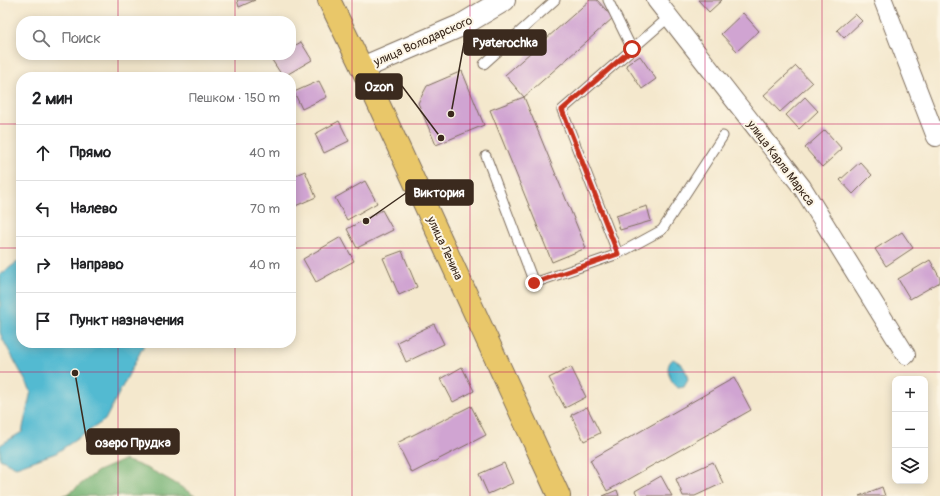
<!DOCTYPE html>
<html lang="ru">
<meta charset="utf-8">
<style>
body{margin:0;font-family:Pangolin,sans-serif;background:#f6f6f6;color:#202124}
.controls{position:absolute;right:12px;bottom:12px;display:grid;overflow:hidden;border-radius:8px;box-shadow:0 2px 10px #0003}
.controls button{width:36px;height:36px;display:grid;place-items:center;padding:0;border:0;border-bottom:1px solid #e0e0e0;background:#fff;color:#202124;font:20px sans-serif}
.stop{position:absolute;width:12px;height:12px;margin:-9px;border:3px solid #c8321e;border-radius:50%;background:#fff}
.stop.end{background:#c8321e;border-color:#fff;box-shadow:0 1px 4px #0008}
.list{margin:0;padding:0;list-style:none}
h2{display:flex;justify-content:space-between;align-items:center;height:52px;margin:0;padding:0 16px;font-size:17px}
h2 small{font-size:13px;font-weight:400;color:#757577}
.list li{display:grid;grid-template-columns:26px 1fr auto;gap:12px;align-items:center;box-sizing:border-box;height:56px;padding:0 16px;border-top:1px solid #e0e0e0}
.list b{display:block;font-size:15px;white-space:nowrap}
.list em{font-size:13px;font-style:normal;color:#757577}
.icon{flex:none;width:22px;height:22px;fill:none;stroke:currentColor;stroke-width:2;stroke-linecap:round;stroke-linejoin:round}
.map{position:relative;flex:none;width:940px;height:496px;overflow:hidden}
.search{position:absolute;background:#fff;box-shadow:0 2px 10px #0003;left:16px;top:16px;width:280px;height:44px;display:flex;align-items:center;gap:10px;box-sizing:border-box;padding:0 14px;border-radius:16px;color:#757577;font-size:15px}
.panel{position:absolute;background:#fff;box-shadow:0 2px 10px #0003;left:16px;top:72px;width:280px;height:276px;border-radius:16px}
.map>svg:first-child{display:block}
</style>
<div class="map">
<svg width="940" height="496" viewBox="0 0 940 496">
<rect width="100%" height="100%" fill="#fcf5e5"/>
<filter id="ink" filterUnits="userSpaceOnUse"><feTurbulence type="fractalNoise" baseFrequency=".025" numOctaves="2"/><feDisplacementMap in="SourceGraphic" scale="8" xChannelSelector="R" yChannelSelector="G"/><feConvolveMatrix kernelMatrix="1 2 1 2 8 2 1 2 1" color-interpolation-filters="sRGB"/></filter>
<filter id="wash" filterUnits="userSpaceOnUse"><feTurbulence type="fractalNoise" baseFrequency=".012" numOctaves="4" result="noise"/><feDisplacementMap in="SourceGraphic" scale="16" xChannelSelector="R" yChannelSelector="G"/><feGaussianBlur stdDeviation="0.9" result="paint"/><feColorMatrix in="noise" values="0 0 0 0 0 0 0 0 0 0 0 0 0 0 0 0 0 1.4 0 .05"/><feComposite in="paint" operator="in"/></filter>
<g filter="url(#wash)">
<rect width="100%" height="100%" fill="#f4e8cd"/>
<path fill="#74b273" stroke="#586e48" d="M124,460C151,468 171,480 195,496H62L68,494L98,471Z"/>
<g fill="#53bad1" stroke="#477278">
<polygon points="21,259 21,343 145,343 105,420 56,453 16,467 0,459 0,445 22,432 31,391 2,338 0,332 0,275"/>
<path d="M673,359C683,364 686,369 688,380L684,387L678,388C670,381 663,367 673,359Z"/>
</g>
<g id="blocks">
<g fill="#d0a4d2">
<polygon points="237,0 255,0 239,7"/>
<polygon points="590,0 597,0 613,18 524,97 505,75"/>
<polygon points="698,0 722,0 709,12"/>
<polygon points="743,13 759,31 737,51 721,34"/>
<polygon points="855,14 862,21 844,38 837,30"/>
<polygon points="301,42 312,60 283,77 272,60 280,55 291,55 291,48"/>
<polygon points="640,56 656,79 642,89 626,65"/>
<polygon points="796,66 812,83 780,112 764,95"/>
<polygon points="462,71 484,125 436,145 418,103 427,86"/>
<polygon points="319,81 327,97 302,109 294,92"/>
<polygon points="524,97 586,248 552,262 490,110"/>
<polygon points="805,97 818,111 799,129 786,115"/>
<polygon points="339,121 349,141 324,153 315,134"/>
<polygon points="825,130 842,149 822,167 805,148"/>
<polygon points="860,162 872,175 853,194 840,180"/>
<polygon points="305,171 316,197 293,207 291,202 291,177"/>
<polygon points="365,181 377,203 347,220 335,198"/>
<polygon points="647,206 651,221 620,230 616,216"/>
<polygon points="382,210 393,230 357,248 347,229"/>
<polygon points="902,232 913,248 886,266 875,249"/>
<polygon points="341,237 354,261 316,282 303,259"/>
<polygon points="402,251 417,287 399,295 383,258"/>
<polygon points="930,260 940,278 940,282 910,299 898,279"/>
<polygon points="434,324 444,344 406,362 397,342"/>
<polygon points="462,367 474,391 453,402 441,379"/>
<polygon points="571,367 586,397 565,408 549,378"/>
<polygon points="734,378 751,410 607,491 590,460"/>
<polygon points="471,406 486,435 412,473 397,443"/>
<polygon points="587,407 600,433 584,441 571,415"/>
<polygon points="713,462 723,483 695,496 683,496 676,479"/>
<polygon points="504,463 513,483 488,494 479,474"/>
<polygon points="661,476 672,496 638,496 635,491"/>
<polygon points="882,487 885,496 859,496"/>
<polygon points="617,490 619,496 603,496"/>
</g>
</g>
</g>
<g filter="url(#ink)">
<use href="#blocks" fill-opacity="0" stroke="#7c6c5b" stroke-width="1"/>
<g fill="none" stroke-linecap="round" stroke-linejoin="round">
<g stroke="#7c6c5b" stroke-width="11">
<g id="service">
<polyline points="608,0 632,49"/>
<polyline points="669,17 562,110 618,254 662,230 723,136"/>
<polyline points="484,64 555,0"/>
<polyline points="486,156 534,283 618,254"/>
</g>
</g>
<g stroke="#7c6c5b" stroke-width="20">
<g id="minor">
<polyline points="656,0 802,187 906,355"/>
<polyline points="883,0 936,137"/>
</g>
</g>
<g stroke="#7c6c5b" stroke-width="24">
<polyline id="tertiary" points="362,68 462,25 504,0"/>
</g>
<g stroke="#7c6c5b" stroke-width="24">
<polyline id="trunk" points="329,0 362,68 559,496"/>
</g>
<use href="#service" stroke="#fff" stroke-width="9"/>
<use href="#minor" stroke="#fff" stroke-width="18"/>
<use href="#tertiary" stroke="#fff" stroke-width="22"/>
<use href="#trunk" stroke="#e9c769" stroke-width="22"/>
</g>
</g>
<g fill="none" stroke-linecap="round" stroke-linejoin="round" filter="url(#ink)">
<polyline stroke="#c8321e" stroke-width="5" points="534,283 618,254 562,110 632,49"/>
</g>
<path fill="none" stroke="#c2185b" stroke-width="1" stroke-opacity="0.55" d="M118,0V21M235,0V21M352,0V496M470,0V496M588,0V496M705,0V496M822,0V496M118,55V77M235,55V77M0,124H21M291,124H940M0,248H21M291,248H940M118,343V496M235,343V496M0,372H940"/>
<g text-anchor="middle" stroke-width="4" stroke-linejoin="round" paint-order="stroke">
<g font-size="12" fill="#3b2a1e" stroke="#fcf5e5">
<text transform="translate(423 41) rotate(-24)" y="4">улица Володарского</text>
<text transform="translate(781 163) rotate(53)" y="4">улица Карла Маркса</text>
<text transform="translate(445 248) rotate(65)" y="4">улица Ленина</text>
</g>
</g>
<path fill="none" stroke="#3b2a1e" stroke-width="1.5" d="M451 114L464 43M441 138L402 86M366 221L406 193M75 373L87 442"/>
<g fill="#3b2a1e" stroke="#fcf5e5" stroke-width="1.5">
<circle cx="451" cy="114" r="4"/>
<circle cx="441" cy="138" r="4"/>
<circle cx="366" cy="221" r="4"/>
<circle cx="75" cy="373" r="4"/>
</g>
<g fill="#3b2a1e" stroke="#3b2a1e" stroke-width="1.5">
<rect x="464" y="30" width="82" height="25" rx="4"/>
<rect x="356" y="74" width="46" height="25" rx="4"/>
<rect x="406" y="180" width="67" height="25" rx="4"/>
<rect x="87" y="429" width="92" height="25" rx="4"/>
</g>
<g font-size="13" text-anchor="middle" font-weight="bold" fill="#fff">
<text x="505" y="47">Pyaterochka</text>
<text x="379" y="91">Ozon</text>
<text x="439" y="197">Виктория</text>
<text x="133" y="447">озеро Прудка</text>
</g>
</svg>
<div class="controls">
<button>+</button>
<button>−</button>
<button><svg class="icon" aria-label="layers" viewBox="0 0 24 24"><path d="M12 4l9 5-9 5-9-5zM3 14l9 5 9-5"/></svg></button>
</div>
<div class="stop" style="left:632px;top:49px"></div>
<div class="stop end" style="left:534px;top:283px"></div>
<div class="search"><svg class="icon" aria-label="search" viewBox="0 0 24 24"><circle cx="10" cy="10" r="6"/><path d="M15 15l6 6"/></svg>Поиск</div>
<section class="panel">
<h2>2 мин<small>Пешком · 150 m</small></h2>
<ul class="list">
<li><svg class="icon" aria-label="ahead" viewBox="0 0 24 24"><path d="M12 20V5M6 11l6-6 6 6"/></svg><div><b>Прямо</b></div><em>40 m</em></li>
<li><svg class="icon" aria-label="left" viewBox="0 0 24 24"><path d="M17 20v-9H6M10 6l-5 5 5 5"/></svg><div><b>Налево</b></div><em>70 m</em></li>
<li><svg class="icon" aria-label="right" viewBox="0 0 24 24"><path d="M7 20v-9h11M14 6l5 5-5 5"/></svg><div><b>Направо</b></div><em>40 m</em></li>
<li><svg class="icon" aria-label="arrive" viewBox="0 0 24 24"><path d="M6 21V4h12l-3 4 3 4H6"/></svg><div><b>Пункт назначения</b></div></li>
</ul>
</section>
</div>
